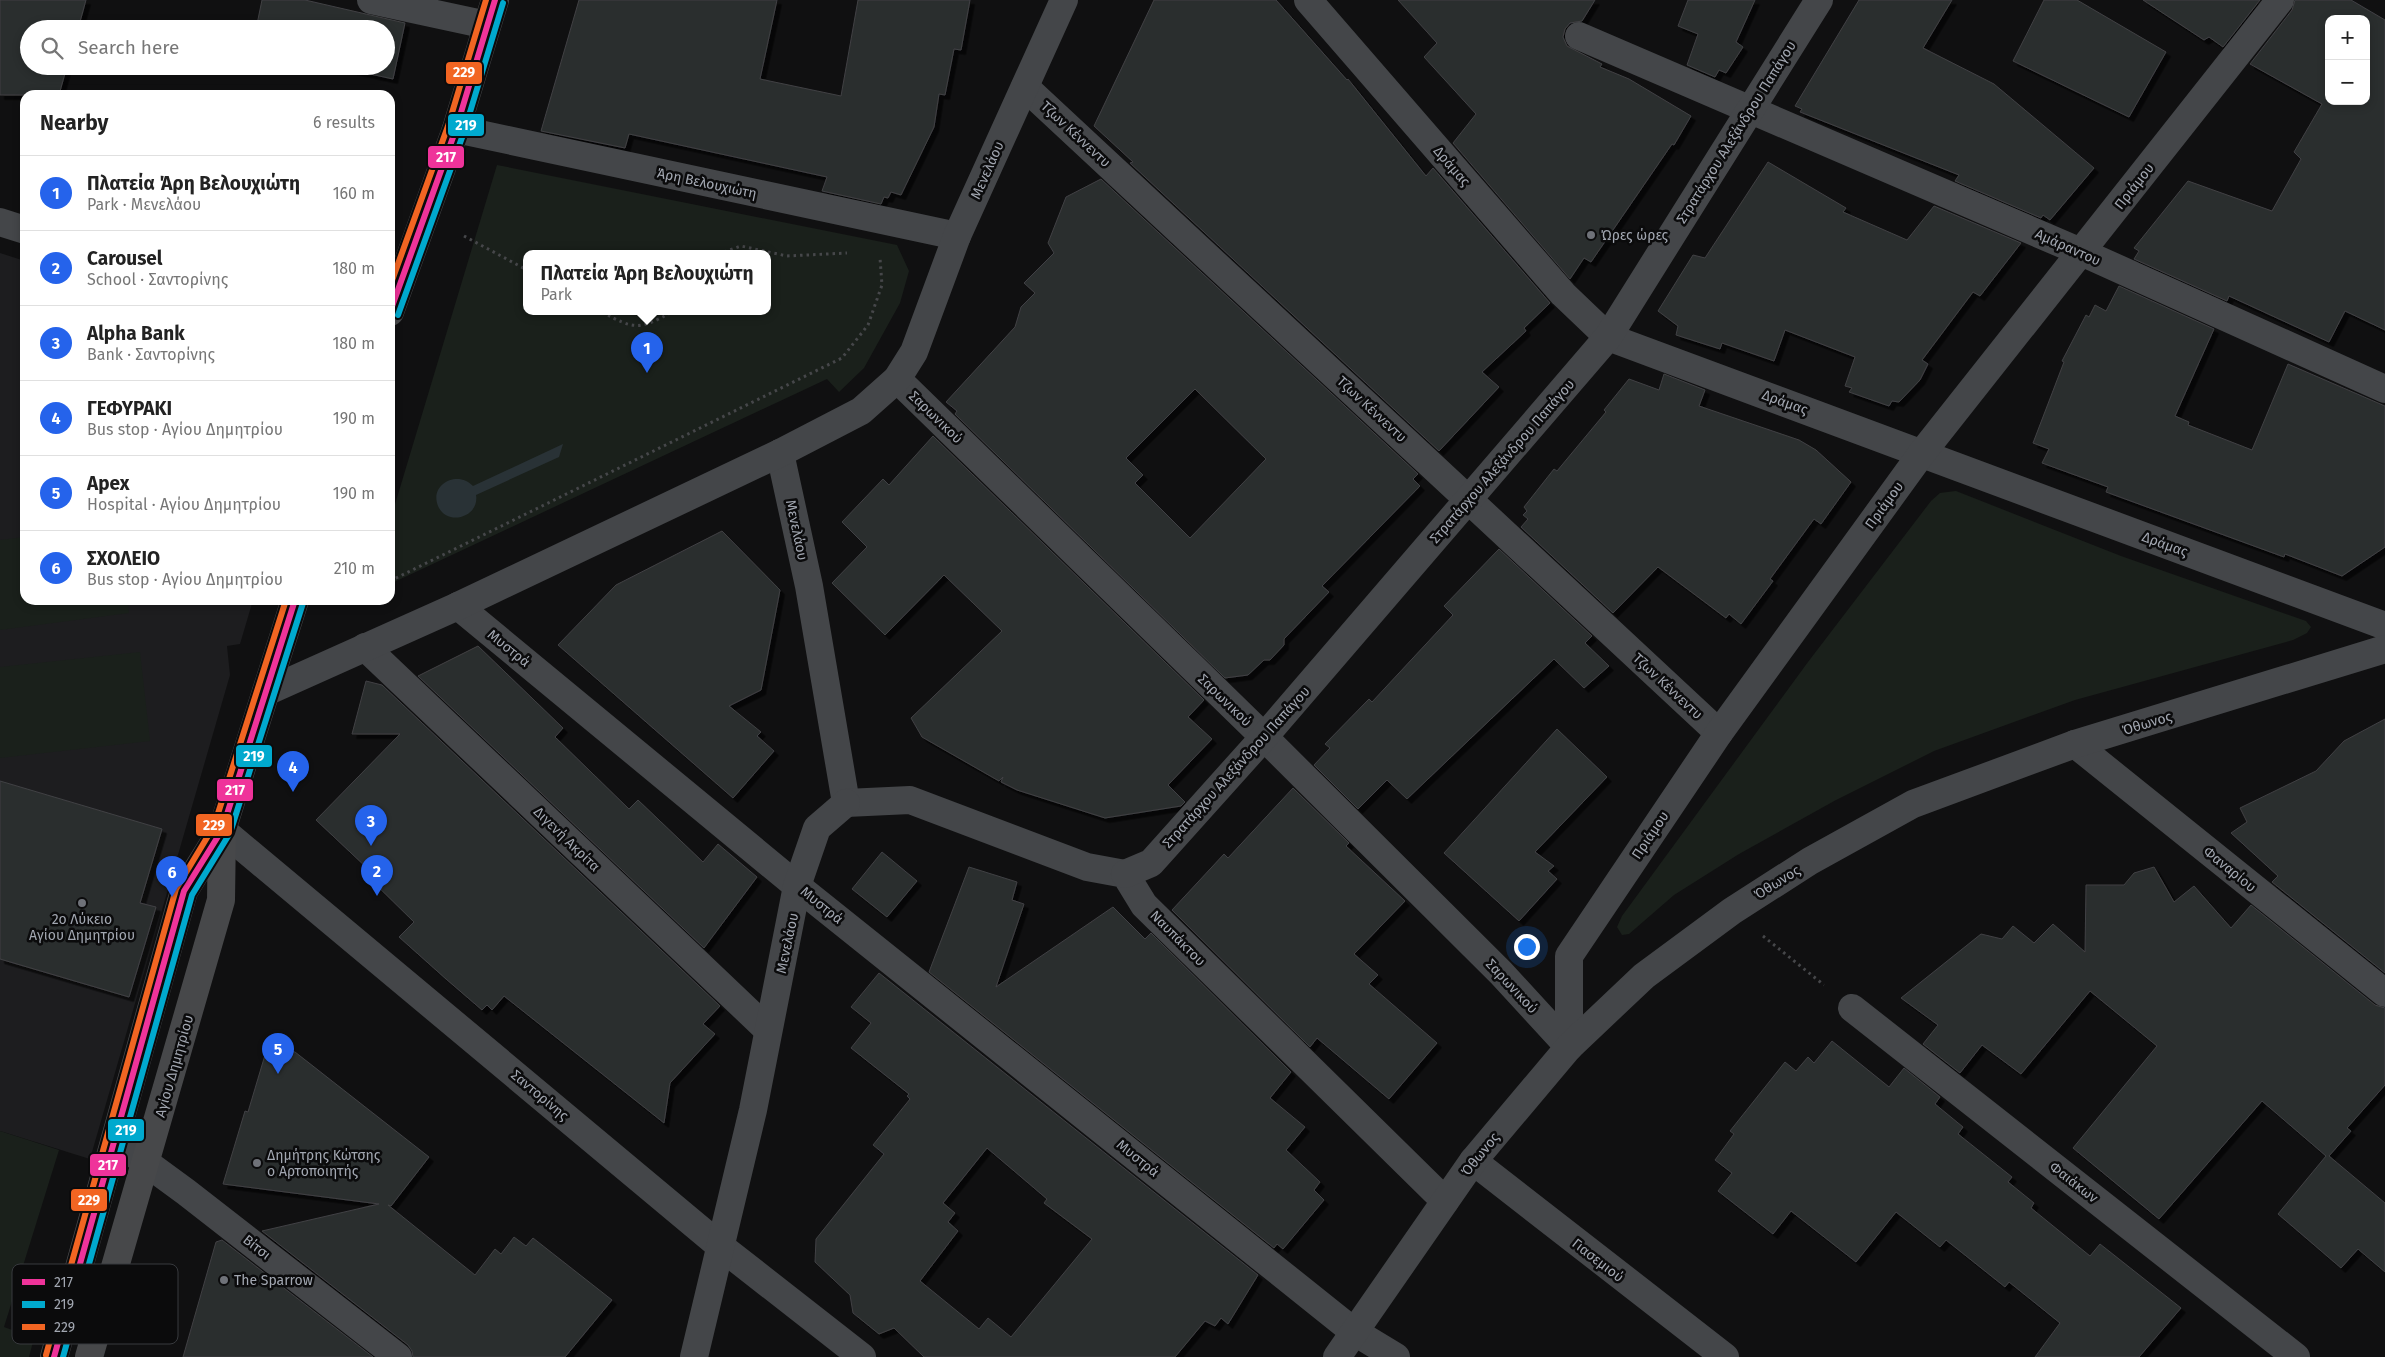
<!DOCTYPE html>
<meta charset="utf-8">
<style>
body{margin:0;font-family:"Fira Sans",sans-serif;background:#f2f2f2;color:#222}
.controls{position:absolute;right:15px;top:15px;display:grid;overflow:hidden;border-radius:10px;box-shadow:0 2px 8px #0003}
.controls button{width:45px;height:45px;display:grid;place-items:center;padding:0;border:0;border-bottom:1px solid #e0e0e0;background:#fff;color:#222;font:25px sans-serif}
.you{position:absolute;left:1526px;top:946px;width:18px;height:18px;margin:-12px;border:4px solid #fff;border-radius:50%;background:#1a73e8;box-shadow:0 0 0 8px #1a73e833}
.badge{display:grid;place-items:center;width:32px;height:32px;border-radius:50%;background:#2563eb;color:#fff;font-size:16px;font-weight:700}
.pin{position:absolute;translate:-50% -41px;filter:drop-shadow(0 1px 2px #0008)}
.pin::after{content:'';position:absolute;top:26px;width:18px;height:15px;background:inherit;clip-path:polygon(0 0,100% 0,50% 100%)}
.popup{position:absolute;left:523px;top:250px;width:248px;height:65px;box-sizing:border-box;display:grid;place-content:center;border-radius:10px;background:#fff;filter:drop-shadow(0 1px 4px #0005);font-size:16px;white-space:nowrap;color:#767676}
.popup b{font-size:19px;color:#222}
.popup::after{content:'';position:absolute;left:50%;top:100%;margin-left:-10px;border:10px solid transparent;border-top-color:#fff}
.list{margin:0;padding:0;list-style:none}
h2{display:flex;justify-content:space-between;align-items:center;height:65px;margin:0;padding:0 20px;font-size:21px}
h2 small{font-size:16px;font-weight:400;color:#767676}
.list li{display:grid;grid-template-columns:32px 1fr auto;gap:15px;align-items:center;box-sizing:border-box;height:75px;padding:0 20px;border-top:1px solid #e0e0e0}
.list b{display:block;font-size:19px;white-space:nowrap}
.list p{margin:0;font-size:16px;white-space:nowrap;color:#767676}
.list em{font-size:16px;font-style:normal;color:#767676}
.icon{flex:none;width:28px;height:28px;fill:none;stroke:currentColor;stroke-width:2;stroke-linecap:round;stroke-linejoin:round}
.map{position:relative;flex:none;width:2385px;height:1357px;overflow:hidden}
.search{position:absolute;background:#fff;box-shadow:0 2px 8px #0003;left:20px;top:20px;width:375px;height:55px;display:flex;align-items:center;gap:12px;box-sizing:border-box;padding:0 18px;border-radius:28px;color:#767676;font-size:19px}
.panel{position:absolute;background:#fff;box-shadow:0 2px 8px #0003;left:20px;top:90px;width:375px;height:515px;border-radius:15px}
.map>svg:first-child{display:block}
</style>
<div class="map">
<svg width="2385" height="1357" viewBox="0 0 2385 1357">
<defs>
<filter id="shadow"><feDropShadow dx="4.5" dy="4.5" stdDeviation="0" flood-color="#0009"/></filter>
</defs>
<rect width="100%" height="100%" fill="#101011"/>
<polygon fill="#1d1d1f" points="0,253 25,261 25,600 253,600 240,644 227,646 230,675 90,1159 0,1131"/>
<g fill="#1a201b" fill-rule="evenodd">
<path d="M497,165L897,245L909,271L900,303L864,368L839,392L827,379L390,584V521ZM527,254H767V312H527Z"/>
<polygon points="1956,491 2121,556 2306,621 2311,627 2307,633 2293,640 2075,700 1934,751 1836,800 1739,854 1674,895 1629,934 1622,935 1617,927 1622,916 1808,662 1931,501 1940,493"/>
<polygon points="25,537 25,600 128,600 129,613 0,630 0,540"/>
<polygon points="140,652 150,741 0,758 0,667"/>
<polygon points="0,1131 59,1150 4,1327 34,1338 29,1357 0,1357"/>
</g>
<path fill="#293236" d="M563,444L559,457L476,495C480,517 447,527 438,506C429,483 459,470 473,486Z"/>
<g fill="#2c2d2e" stroke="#404144" fill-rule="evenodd" filter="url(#shadow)">
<polygon points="0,0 86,0 78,29 29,29 29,66 67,66 59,95 0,95"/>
<polygon points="262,0 305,0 405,23 393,79 334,66 386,66 386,29 256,29"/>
<polygon points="579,0 777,0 760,79 841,96 858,0 970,0 961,50 954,49 945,95 939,94 934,127 901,195 891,192 888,198 884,197 881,204 822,191 827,177 629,134 625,148 541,131"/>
<polygon points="1154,0 1276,0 1347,80 1348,79 1426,176 1433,168 1550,303 1524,328 1526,331 1482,372 1499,387 1439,451 1130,163 1133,162 1094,126"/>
<polygon points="1398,0 1595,0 1582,21 1570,23 1565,29 1563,37 1567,46 1602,64 1600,67 1629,79 1691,116 1674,145 1672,144 1591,262 1584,258 1570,279 1453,143 1476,114 1424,57 1437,43"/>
<polygon points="1688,0 1755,0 1736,42 1743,47 1726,73 1719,70 1715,77 1687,65 1698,34 1678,26"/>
<polygon points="1859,0 1952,0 1923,48 1994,84 2094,168 2050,220 2043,215 2041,218 1955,181 1959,175 1800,112 1802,109 1795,106"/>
<polygon points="2044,0 2077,0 2166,52 2129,117 2013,61"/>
<polygon points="2143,0 2260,0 2223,47 2209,37 2204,40"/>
<path d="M2295,0H2351L2385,20V330L2345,311L2329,342L2229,296L2227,301L2134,259L2139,251L2134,248L2188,181L2272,211L2301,159L2294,152L2322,104L2250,64L2292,10ZM2329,19H2366V101H2329Z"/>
<polygon points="1768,162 1846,208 1843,212 1907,240 1934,206 2021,243 1980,296 1973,292 1922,360 1928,364 1920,380 1899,402 1892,401 1889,406 1849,392 1852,388 1845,386 1855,357 1785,330 1774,361 1722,343 1720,349 1676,335 1678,326 1658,311 1693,255 1705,258"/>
<path d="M1101,179L1418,474L1413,479L1420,486L1322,586L1329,592L1284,639V645L1270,660H1264L1248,675L1225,678L955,414L957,411L946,402L1015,327L1021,307L1035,293L1024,283L1054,253L1048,243L1066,197ZM1195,389L1266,459L1190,538L1135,483L1143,475L1126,458Z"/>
<polygon points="2119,286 2214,329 2175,416 2189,422 2188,425 2252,450 2288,364 2385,406 2385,547 2342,576 2285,554 2284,557 2106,492 2108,487 2042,463 2049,449 2033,443 2064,362 2062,361 2086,315 2089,317 2095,305 2106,311"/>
<polygon points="1664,374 1705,390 1699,406 1799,440 1816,450 1851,482 1821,524 1814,519 1770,579 1773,581 1741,624 1729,614 1726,618 1658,567 1613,613 1521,527 1528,519 1523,515 1527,511 1524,507 1554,469 1557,471 1606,412 1604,410 1629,379 1659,390"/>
<polygon points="933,436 1204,700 1188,717 1212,739 1168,785 1185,802 1181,806 1105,818 1017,790 1001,782 1003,777 999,781 922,737 911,718 1002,631 944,575 885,635 832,583 867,547 842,522 883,479 889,485"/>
<polygon points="722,531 780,590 761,690 729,706 761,732 757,736 774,751 733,798 558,645 616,585"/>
<polygon points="1499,549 1592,636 1585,643 1609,666 1584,688 1554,659 1407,799 1387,780 1358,809 1314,765 1330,748 1325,744 1369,699 1372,702 1453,615 1444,606"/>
<polygon points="478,646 563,728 555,737 629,809 638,800 703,862 718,844 757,877 704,948 418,676"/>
<polygon points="366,681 382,685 720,1006 703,1024 715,1034 670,1083 664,1123 504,996 492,1010 487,1005 482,1010 446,979 399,937 414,922 363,872 367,868 316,820 400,734 352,734"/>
<polygon points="2385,719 2385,973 2272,882 2278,876 2231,833 2247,822 2240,808 2316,771 2344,741"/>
<polygon points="1557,729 1607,777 1535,852 1554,866 1548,871 1557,879 1519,921 1444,853"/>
<polygon points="0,781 162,829 140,903 156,907 129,997 0,959"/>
<polygon points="1293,788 1349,843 1346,846 1405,901 1354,954 1378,975 1369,984 1437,1043 1389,1099 1317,1038 1310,1047 1172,910 1224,854 1228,858"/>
<polygon points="882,852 917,881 887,917 852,889"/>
<polygon points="969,867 1017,882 1012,900 1024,904 996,987 1113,907 1145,939 1151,933 1291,1072 1270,1098 1305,1127 1286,1150 1320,1182 1314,1190 1324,1200 1283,1249 1277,1244 1274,1248 929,972"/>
<polygon points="2154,867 2174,902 2194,886 2231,928 2251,905 2375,1005 2385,1008 2385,1085 2347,1128 2351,1131 2329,1156 2385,1203 2385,1272 2358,1249 2341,1268 2278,1214 2326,1156 2262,1101 2159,1219 2073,1148 2157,1046 2090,991 2021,1074 1982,1045 1960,1073 1923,1044 1938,1025 1901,998 1981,934 2002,939 2013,926 2034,943 2053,924 2085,952 2086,885 2124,885 2134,873"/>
<path d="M879,973L1258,1275L1228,1324L1221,1318L1215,1326L1205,1321L1175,1357H924L894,1328L879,1334L853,1313L850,1295L815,1262L816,1239L884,1154L873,1145L910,1099L907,1096L909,1094L851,1048L871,1023L851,1007ZM987,1148L1047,1199L1044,1203L1092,1239L1011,1337L988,1318L979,1329L920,1281L958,1231L948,1222L955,1213L943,1203Z"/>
<polygon points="1832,1041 1889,1087 1904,1068 1940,1097 1935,1104 1963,1127 1958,1134 2012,1177 2008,1182 2034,1203 2031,1208 2090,1256 2100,1244 2181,1308 2139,1357 2035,1357 2060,1323 2009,1282 2005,1287 1946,1240 1940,1247 1896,1212 1856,1262 1791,1211 1773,1234 1718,1191 1732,1173 1715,1160 1734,1134 1730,1131 1785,1062 1796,1071 1808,1057 1814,1063"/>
<polygon points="268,1045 295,1052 429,1157 391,1206 388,1205 475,1275 495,1249 501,1254 514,1237 526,1246 533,1238 612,1300 565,1357 413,1357 412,1351 408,1345 262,1231 379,1204 223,1184 245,1111 248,1112"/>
<polygon points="222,1240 373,1357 183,1357 216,1242"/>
</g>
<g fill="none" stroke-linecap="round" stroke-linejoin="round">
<g stroke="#46474a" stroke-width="3" stroke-dasharray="2.5 4" stroke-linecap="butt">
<polyline points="464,236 527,270"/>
<polyline points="718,254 741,246 787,256 847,253"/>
<path d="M602,312C635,330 639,330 672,312"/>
<polyline points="390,581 842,358 868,325 882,285 880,258"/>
<polyline points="1763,936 1824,985"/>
</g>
<g stroke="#444649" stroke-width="28">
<polyline points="371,0 487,25"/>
<polyline points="1308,0 1563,294 1608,337 2385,626"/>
<polyline points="1579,36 2081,252 2385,389"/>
<polyline points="1025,87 1719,733"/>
<polyline points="456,129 957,236"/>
<polyline points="0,222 25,230"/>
<polyline points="897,379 1264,737 1501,973 1569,1047"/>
<polyline points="780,453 809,586 846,803"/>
<polyline points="458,606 797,886 1353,1331 1396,1357"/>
<polyline points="365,647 768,1030"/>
<polyline points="266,692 458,606 780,453 861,411 897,379 914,352 957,236 1064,0"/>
<polyline points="2075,744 2385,993"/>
<polyline points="846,803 910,800 1087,867 1125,874 1144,905 1445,1201"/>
<polyline points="222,830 720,1246 862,1357"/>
<polyline points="1125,874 1151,863 1264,737 1608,337 1819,0"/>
<polyline points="1852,1008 2296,1357"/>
<polyline points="1569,1047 1569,956 1719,733 1922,453 2280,0"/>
<polyline points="115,1140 186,1192 398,1357"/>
<polyline points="1473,1161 1725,1357"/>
<polyline points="694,1357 753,1110 797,886 817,828 846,803"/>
<polyline points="1337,1357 1473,1161 1569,1047 1644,976 1732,911 1810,861 1913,804 2075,744 2385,649"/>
</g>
<g stroke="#47484a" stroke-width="28">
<polyline points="390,312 456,129 495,0"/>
<polyline points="54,1357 184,891 222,830 295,600"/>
<polyline points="89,1357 221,900 222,830"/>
</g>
<g stroke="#0b0b0c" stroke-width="10">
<g id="bus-1">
<polyline points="390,312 456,129 495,0"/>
<polyline points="54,1357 184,891 222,830 295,600"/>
</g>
</g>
<g stroke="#0b0b0c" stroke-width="10">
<g id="bus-2">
<polyline points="398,315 464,132 503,3"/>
<polyline points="63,1357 192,895 230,833 303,603"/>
</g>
</g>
<g stroke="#0b0b0c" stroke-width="10">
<g id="bus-3">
<polyline points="390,286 448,126 486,0"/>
<polyline points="46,1355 176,889 214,826 286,600"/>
</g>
</g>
<use href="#bus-1" stroke="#ef339a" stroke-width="6"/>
<use href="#bus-2" stroke="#00a9ce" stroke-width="6"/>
<use href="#bus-3" stroke="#f26522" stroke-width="6"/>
</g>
<g fill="#6f7279" stroke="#0b0b0c" stroke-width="2">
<circle cx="1591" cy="235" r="5"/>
<circle cx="82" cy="903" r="5"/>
<circle cx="257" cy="1163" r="5"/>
<circle cx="224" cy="1280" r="5"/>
</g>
<g text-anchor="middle" stroke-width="5" stroke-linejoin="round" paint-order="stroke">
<g font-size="14" fill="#a2a7b1" stroke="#0b0b0c">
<text transform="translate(1736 132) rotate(-58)" y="5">Στρατάρχου Αλεξάνδρου Παπάγου</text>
<text transform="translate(1076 134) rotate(43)" y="5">Τζων Κέννεντυ</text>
<text transform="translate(1452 166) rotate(49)" y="5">Δράμας</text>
<text transform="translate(987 170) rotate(-66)" y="5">Μενελάου</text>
<text transform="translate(707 183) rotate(12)" y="5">Άρη Βελουχιώτη</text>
<text transform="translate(2134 186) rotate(-52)" y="5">Πριάμου</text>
<text transform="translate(2068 247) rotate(24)" y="5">Αμάραντου</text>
<text transform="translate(1785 402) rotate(20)" y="5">Δράμας</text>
<text transform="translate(1372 409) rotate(43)" y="5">Τζων Κέννεντυ</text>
<text transform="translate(936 417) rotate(44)" y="5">Σαρωνικού</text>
<text transform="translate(1502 461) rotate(-49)" y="5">Στρατάρχου Αλεξάνδρου Παπάγου</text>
<text transform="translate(1884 505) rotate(-54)" y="5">Πριάμου</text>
<text transform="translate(797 530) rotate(78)" y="5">Μενελάου</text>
<text transform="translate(2165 544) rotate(20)" y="5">Δράμας</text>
<text transform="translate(509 648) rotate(39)" y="5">Μυστρά</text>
<text transform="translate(1668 686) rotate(43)" y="5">Τζων Κέννεντυ</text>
<text transform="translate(1225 700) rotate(44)" y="5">Σαρωνικού</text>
<text transform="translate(2147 723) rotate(-17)" y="5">Όθωνος</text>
<text transform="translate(1236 767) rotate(-48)" y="5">Στρατάρχου Αλεξάνδρου Παπάγου</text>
<text transform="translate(1650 835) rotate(-56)" y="5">Πριάμου</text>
<text transform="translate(567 839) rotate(44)" y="5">Διγενή Ακρίτα</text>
<text transform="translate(2230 869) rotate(39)" y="5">Φαναρίου</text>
<text transform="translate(1777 882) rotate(-32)" y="5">Όθωνος</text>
<text transform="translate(822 905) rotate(39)" y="5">Μυστρά</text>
<text transform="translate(1178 938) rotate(45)" y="5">Ναυπάκτου</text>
<text transform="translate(787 943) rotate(-78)" y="5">Μενελάου</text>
<text transform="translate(1512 986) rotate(47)" y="5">Σαρωνικού</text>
<text transform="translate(174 1066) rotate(-74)" y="5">Αγίου Δημητρίου</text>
<text transform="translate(540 1095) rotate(40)" y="5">Σαντορίνης</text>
<text transform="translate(1480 1154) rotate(-51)" y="5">Όθωνος</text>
<text transform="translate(1138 1158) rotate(39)" y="5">Μυστρά</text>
<text transform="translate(2074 1182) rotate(38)" y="5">Φαιάκων</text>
<text transform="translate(257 1247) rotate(38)" y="5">Βίτσι</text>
<text transform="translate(1598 1260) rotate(38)" y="5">Γιασεμιού</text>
</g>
<g font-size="14" fill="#a2a7b1" stroke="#0b0b0c" text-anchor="start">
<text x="1601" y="240">Ώρες ώρες</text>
<text x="82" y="924" text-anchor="middle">2ο Λύκειο<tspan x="82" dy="16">Αγίου Δημητρίου</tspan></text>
<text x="267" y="1160">Δημήτρης Κώτσης<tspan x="267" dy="16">ο Αρτοποιητής</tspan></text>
<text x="234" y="1285">The Sparrow</text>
</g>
</g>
<rect x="12" y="1264" width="166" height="80" rx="8" fill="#0b0b0c" stroke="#383a3e" stroke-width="1"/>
<rect x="22" y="1279" width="23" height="6" fill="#ef339a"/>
<rect x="22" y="1301" width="23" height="7" fill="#00a9ce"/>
<rect x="22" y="1324" width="23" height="6" fill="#f26522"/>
<g font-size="14" fill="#a2a7b1">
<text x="54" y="1287">217</text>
<text x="54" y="1309">219</text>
<text x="54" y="1332">229</text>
</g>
<g stroke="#0b0b0c" stroke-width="2">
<rect x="445" y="61" width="38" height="24" rx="5" fill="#f26522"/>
<rect x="447" y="113" width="38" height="24" rx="5" fill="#00a9ce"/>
<rect x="427" y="145" width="38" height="24" rx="5" fill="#ef339a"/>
<rect x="235" y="744" width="38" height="24" rx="5" fill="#00a9ce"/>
<rect x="216" y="778" width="38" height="24" rx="5" fill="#ef339a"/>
<rect x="195" y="813" width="38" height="24" rx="5" fill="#f26522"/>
<rect x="107" y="1118" width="38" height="24" rx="5" fill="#00a9ce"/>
<rect x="89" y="1153" width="38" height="24" rx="5" fill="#ef339a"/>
<rect x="70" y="1188" width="38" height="24" rx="5" fill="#f26522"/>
</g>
<g font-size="14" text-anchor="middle" font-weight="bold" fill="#fff">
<text x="464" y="77">229</text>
<text x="466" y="130">219</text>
<text x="446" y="162">217</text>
<text x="254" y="761">219</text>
<text x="235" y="795">217</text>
<text x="214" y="830">229</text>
<text x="126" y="1135">219</text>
<text x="108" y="1170">217</text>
<text x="89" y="1205">229</text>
</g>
</svg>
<div class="controls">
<button>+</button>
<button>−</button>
</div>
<div class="you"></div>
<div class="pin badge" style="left:647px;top:373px">1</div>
<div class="popup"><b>Πλατεία Άρη Βελουχιώτη</b>Park</div>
<div class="pin badge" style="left:377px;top:896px">2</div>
<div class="pin badge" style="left:371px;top:846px">3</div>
<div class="pin badge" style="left:293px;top:792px">4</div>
<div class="pin badge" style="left:278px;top:1074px">5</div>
<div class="pin badge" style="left:172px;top:897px">6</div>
<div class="search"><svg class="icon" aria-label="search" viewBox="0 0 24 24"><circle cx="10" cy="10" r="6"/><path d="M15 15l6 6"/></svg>Search here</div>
<section class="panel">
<h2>Nearby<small>6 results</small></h2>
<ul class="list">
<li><span class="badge">1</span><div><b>Πλατεία Άρη Βελουχιώτη</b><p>Park · Μενελάου</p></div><em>160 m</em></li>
<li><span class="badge">2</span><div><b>Carousel</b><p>School · Σαντορίνης</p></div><em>180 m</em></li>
<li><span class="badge">3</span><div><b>Alpha Bank</b><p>Bank · Σαντορίνης</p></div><em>180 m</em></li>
<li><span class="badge">4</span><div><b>ΓΕΦΥΡΑΚΙ</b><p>Bus stop · Αγίου Δημητρίου</p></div><em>190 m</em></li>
<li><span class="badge">5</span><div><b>Apex</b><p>Hospital · Αγίου Δημητρίου</p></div><em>190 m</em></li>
<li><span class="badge">6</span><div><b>ΣΧΟΛΕΙΟ</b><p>Bus stop · Αγίου Δημητρίου</p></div><em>210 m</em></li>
</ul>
</section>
</div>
